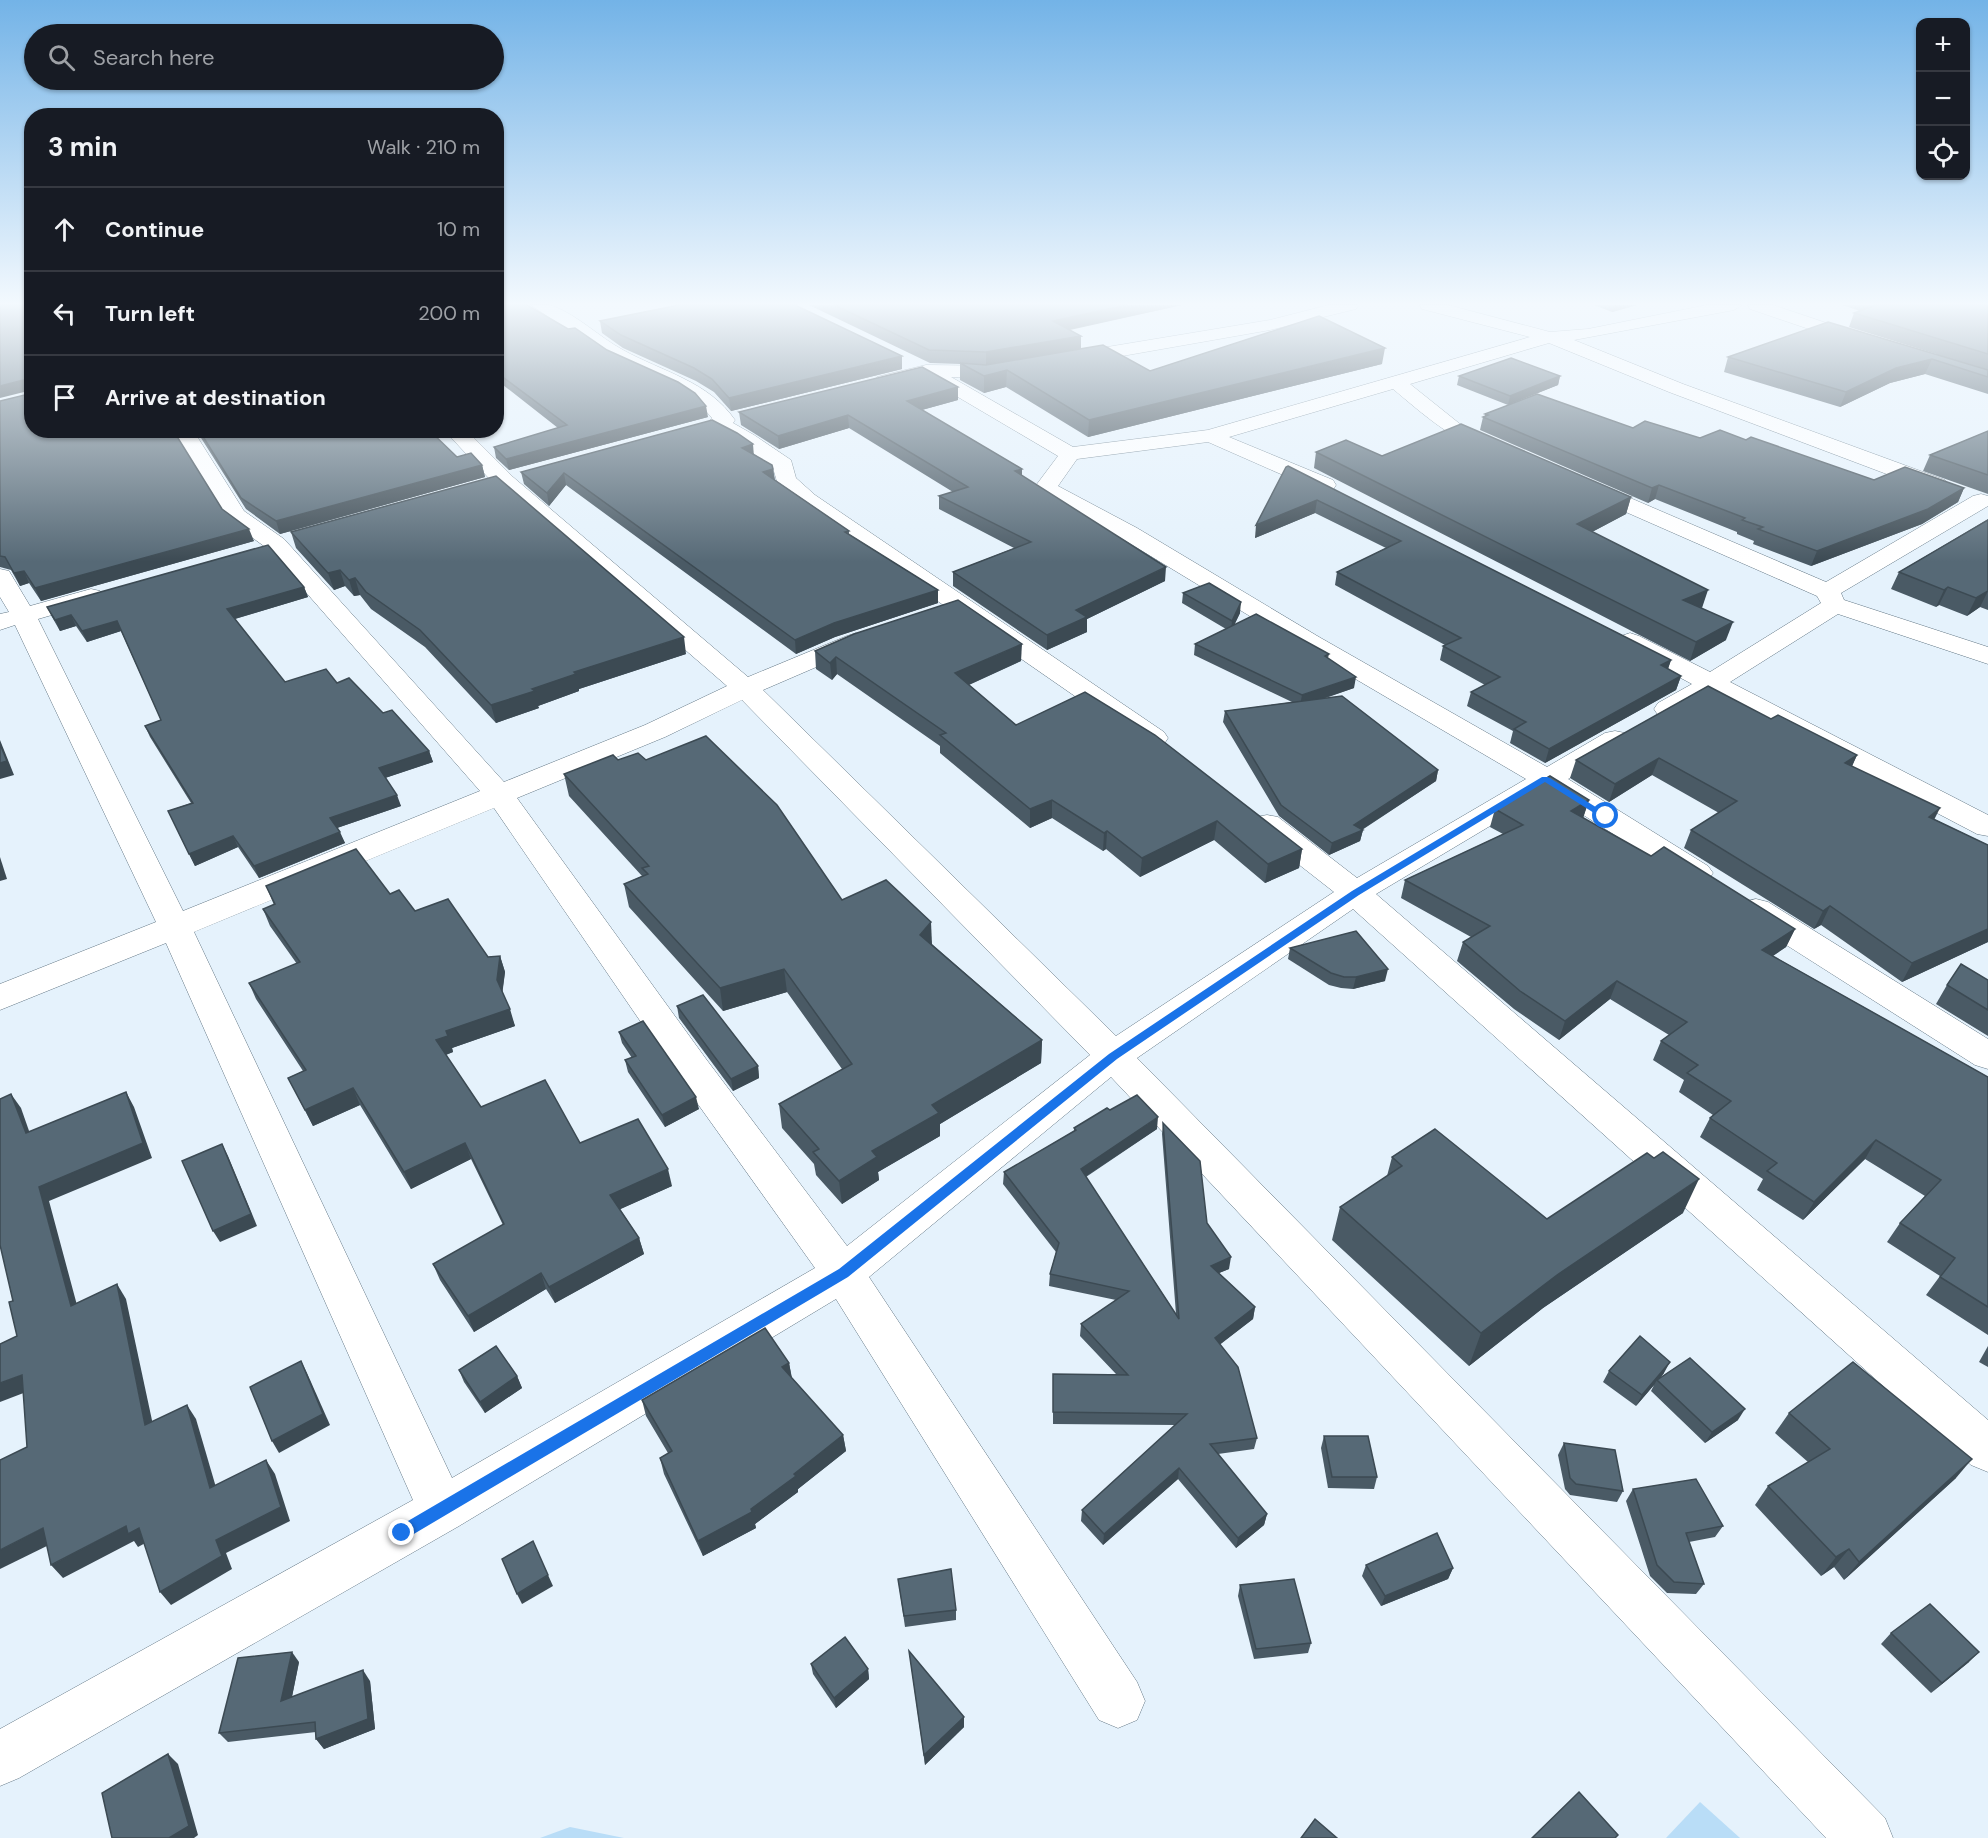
<!DOCTYPE html>
<meta charset="utf-8">
<style>
body{margin:0;font-family:"DM Sans",sans-serif;background:#20242c;color:#f1f3f6}
.controls{position:absolute;right:18px;top:18px;display:grid;overflow:hidden;border-radius:12px;box-shadow:0 2px 4px #0004}
.controls button{width:54px;height:54px;display:grid;place-items:center;padding:0;border:0;border-bottom:2px solid #363941;background:#171b24;color:#f1f3f6;font:30px sans-serif}
.stop{position:absolute;width:18px;height:18px;margin:-14px;border:4px solid #1a73e8;border-radius:50%;background:#fff}
.stop.end{background:#1a73e8;border-color:#fff;box-shadow:0 2px 6px #0008}
.list{margin:0;padding:0;list-style:none}
h2{display:flex;justify-content:space-between;align-items:center;height:78px;margin:0;padding:0 24px;font-size:26px}
h2 small{font-size:20px;font-weight:400;color:#9ea1a6}
.list li{display:grid;grid-template-columns:39px 1fr auto;gap:18px;align-items:center;box-sizing:border-box;height:84px;padding:0 24px;border-top:2px solid #363941}
.list b{display:block;font-size:22px;white-space:nowrap}
.list em{font-size:20px;font-style:normal;color:#9ea1a6}
.icon{flex:none;width:33px;height:33px;fill:none;stroke:currentColor;stroke-width:2;stroke-linecap:round;stroke-linejoin:round}
.map{position:relative;flex:none;width:1988px;height:1838px;overflow:hidden}
.search{position:absolute;background:#171b24;box-shadow:0 2px 4px #0004;left:24px;top:24px;width:480px;height:66px;display:flex;align-items:center;gap:15px;box-sizing:border-box;padding:0 21px;border-radius:33px;color:#9ea1a6;font-size:22px}
.panel{position:absolute;background:#171b24;box-shadow:0 2px 4px #0004;left:24px;top:108px;width:480px;height:330px;border-radius:24px}
.map>svg:first-child{display:block}
</style>
<div class="map">
<svg width="1988" height="1838" viewBox="0 0 1988 1838">
<rect width="100%" height="100%" fill="#e5f2fc"/>
<g fill="#b9ddf7">
<polygon points="1700,1802 1740,1838 1666,1838"/>
<polygon points="570,1827 624,1838 540,1838"/>
</g>
<g fill="none" stroke-linecap="round" stroke-linejoin="round">
<g stroke="#647886" stroke-width="1">
<g id="minor">
<path d="M531,305C538,305 547,304 553,306C579,316 599,337 623,350C663,372 708,381 735,420L733,423L754,435L791,460L796,478L815,495L1164,732L1168,738L1164,744L1154,746L1144,744L799,505L778,485L773,468L740,443L710,427L707,423L712,418L698,402L681,391L610,358Z"/>
<polygon points="1329,305 1358,305 1356,309 1270,330 1071,365 1064,363 1062,359 1064,355 1071,353 1270,320"/>
<path d="M1420,305H1448L1550,332L1588,329L1707,305H1742L1734,310L1574,340L1683,384L1945,480L1948,485L1945,490L1937,492L1929,490L1669,392L1549,343L1410,384L1460,424L1499,441L1502,445L1499,449C1469,457 1415,407 1393,389L1229,437L1333,480L1336,485L1333,490L1325,492L1317,490L1208,442L1077,459L1058,486L1137,528L1319,637L1547,767L1605,733L1615,731L1625,733L1629,739L1625,745L1568,779L1708,866L1713,873L1708,880L1697,883L1686,880L1547,792L1376,894L1988,1420V1472L1971,1465L1353,909L1137,1058L1885,1818L1893,1838H1826L1111,1077L869,1277L1137,1682L1145,1701L1137,1720L1118,1728L1099,1720L836,1299L459,1526L19,1778L0,1786V1729L413,1500L166,943L0,1010V984L156,922L15,625L0,630V614L9,612L0,597V569L9,571L30,606L91,589L100,591L103,596L100,601L38,619L183,911L480,791L268,549L228,520L173,430H193L244,511L284,539L504,782L645,725L727,686L497,487L444,430H466L513,477L748,677L847,636L856,633L865,636L869,641L865,646L763,690L1116,1036L1334,892L1256,831L1252,824L1256,817L1267,815L1278,817L1357,878L1526,779L1301,647L1121,538L1037,493L1034,488L1058,456L924,377L884,387L877,385L874,381L877,377L926,365L1012,366L1014,370L1012,374C991,379 972,378 951,377L1073,447L1208,430L1530,337L1422,309ZM742,700L1090,1055L847,1246L706,1059L517,798L665,737ZM494,808L680,1079L815,1268L452,1478L194,932Z"/>
<polygon points="1748,305 1773,305 1865,336 1868,340 1865,344 1853,344 1750,309"/>
<path d="M1586,479L1826,582L1973,496L1981,494L1988,496V506L1841,593L1844,600L1988,647V664L1838,614L1730,682L1988,815V836L1977,834L1712,695C1696,704 1678,720 1658,715L1654,709L1658,703L1692,684L1621,646L1617,641L1621,636L1630,633L1639,636L1710,672L1821,603L1817,596L1578,491L1575,486L1578,481Z"/>
<polygon points="1756,899 1768,902 1988,1039 1988,1069 1975,1065 1744,918 1740,910 1744,902"/>
</g>
</g>
<use href="#minor" fill="#fff" fill-rule="evenodd"/>
</g>
<g fill="#4a5a65">
<polygon points="0,305 222,509 254,541 41,601 29,583 20,586 11,570 0,567 0,401 29,394 29,390"/>
<polygon points="496,305 708,417 509,470 496,458 494,447 558,428 498,381 496,382"/>
<polygon points="809,305 1182,305 1070,330 1081,336 1081,349 1150,371 1382,364 1088,437 1006,387 984,393 960,380 960,364 930,363"/>
<polygon points="1594,305 1637,305 1612,312"/>
<polygon points="1842,305 1988,305 1988,394 1925,374 1890,383 1840,407 1724,372 1728,357 1936,354 1849,327 1854,313 1860,311"/>
<polygon points="600,321 902,369 731,411 714,392 696,381 623,348 602,333"/>
<polygon points="1459,376 1560,376 1558,385 1508,405 1457,385"/>
<polygon points="958,400 922,410 1022,469 1022,476 1165,581 1087,619 1087,632 1047,650 953,586 953,572 1014,548 939,509 939,496 953,492 849,428 779,449 741,425 739,412"/>
<polygon points="1485,414 1633,428 1700,438 1746,440 1874,480 1964,488 1958,502 1922,524 1811,566 1753,544 1754,541 1737,534 1737,532 1655,499 1648,503 1480,430 1483,417 1485,416"/>
<polygon points="196,430 429,430 457,457 482,465 485,477 280,534 246,509"/>
<polygon points="1988,431 1988,494 1923,471 1930,455"/>
<polygon points="1316,452 1382,456 1631,497 1626,514 1592,532 1702,608 1726,640 1690,661 1314,468"/>
<polygon points="754,455 773,469 775,480 849,531 849,534 938,590 938,603 835,637 796,654 566,485 549,506 524,484 521,472"/>
<polygon points="1286,467 1671,660 1668,669 1681,676 1676,690 1545,763 1510,743 1513,731 1467,706 1471,692 1485,685 1440,660 1443,646 1445,645 1335,585 1337,572 1386,548 1315,513 1255,538"/>
<polygon points="1988,519 1988,610 1980,607 1967,616 1939,605 1936,607 1891,589 1899,572"/>
<polygon points="291,532 686,654 579,689 579,691 538,706 539,708 496,723 425,647 371,609 360,595 354,596 345,586 334,590 296,548"/>
<polygon points="304,587 308,597 235,619 285,682 337,683 383,713 429,751 433,762 385,778 401,806 337,828 345,843 259,878 238,847 195,866 168,811 191,803 150,737 145,726 161,720 121,631 87,642 76,626 60,631 52,617 47,607"/>
<polygon points="1183,593 1240,613 1234,625 1329,654 1328,658 1354,688 1323,699 1438,770 1436,781 1362,830 1363,830 1360,841 1329,855 1279,816 1223,722 1225,711 1292,702 1194,655 1195,644 1226,629 1182,603"/>
<polygon points="815,651 1021,661 969,685 1016,725 1302,849 1299,868 1265,883 1214,840 1140,877 1106,849 1103,851 1052,818 1030,828 940,753 940,746 837,674 832,680 816,669"/>
<polygon points="1771,719 1857,755 1852,766 1934,819 1988,845 1988,942 1902,982 1821,925 1814,929 1684,848 1691,830 1719,813 1652,775 1609,802 1570,778 1576,760"/>
<polygon points="618,760 646,760 842,900 932,944 1042,1040 1041,1063 940,1124 940,1136 878,1172 879,1180 842,1204 816,1175 814,1164 782,1128 779,1104 842,1069 787,992 723,1011 629,907 624,884 642,876 569,796 564,774"/>
<polygon points="1589,800 1583,818 1651,856 1795,929 1786,947 1773,956 1988,1077 1988,1335 1926,1295 1940,1276 1887,1242 1900,1223 1925,1196 1865,1159 1803,1220 1757,1190 1763,1179 1700,1137 1710,1118 1713,1115 1679,1092 1684,1080 1653,1060 1661,1041 1669,1035 1610,999 1559,1040 1514,1009 1457,961 1463,942 1471,937 1401,898 1405,880 1503,834 1490,827 1495,809"/>
<polygon points="266,886 390,894 415,911 488,957 500,956 505,972 502,993 515,1026 452,1048 453,1052 446,1055 481,1107 580,1143 672,1186 620,1209 639,1238 644,1254 555,1303 546,1289 474,1332 440,1280 433,1264 503,1225 471,1159 411,1189 360,1105 313,1126 288,1078 303,1071 256,999 249,983 297,964 270,926 263,909 274,905"/>
<polygon points="1290,948 1385,981 1353,989 1341,988 1329,985 1288,959"/>
<polygon points="1988,980 1988,1036 1936,1004 1947,985"/>
<polygon points="677,1006 758,1066 759,1078 733,1091 679,1018"/>
<polygon points="619,1032 699,1109 665,1127 628,1072 625,1060 632,1058 622,1043"/>
<polygon points="1110,1110 1157,1129 1086,1177 1176,1314 1162,1134 1163,1123 1207,1223 1229,1269 1219,1273 1255,1307 1253,1319 1220,1344 1257,1438 1254,1449 1218,1454 1267,1514 1264,1525 1236,1548 1178,1479 1103,1545 1081,1521 1082,1510 1175,1425 1053,1424 1053,1374 1116,1374 1080,1336 1081,1324 1116,1300 1049,1286 1050,1274 1056,1252 1003,1184 1004,1172 1074,1131 1074,1128"/>
<polygon points="1392,1157 1547,1219 1683,1213 1543,1308 1469,1366 1332,1240 1340,1207 1387,1176"/>
<polygon points="1988,1346 1988,1367 1979,1362"/>
<polygon points="789,1363 792,1378 843,1435 846,1451 798,1489 798,1492 755,1524 756,1528 703,1556 664,1474 660,1458 668,1453 646,1416 642,1400"/>
<polygon points="459,1370 517,1376 522,1388 485,1413 464,1382"/>
<polygon points="1609,1371 1664,1373 1660,1378 1738,1420 1705,1443 1651,1391 1654,1385 1636,1406 1603,1382"/>
<polygon points="1789,1413 1956,1478 1844,1580 1834,1567 1821,1576 1755,1505 1768,1486 1808,1462 1775,1433"/>
<polygon points="1324,1436 1377,1477 1374,1489 1328,1488 1321,1448"/>
<polygon points="1564,1443 1623,1491 1617,1502 1570,1495 1565,1489 1558,1455"/>
<polygon points="1633,1489 1723,1526 1715,1537 1689,1542 1704,1584 1696,1594 1667,1593 1650,1576 1626,1501"/>
<polygon points="1366,1565 1453,1568 1448,1579 1381,1606 1362,1576"/>
<polygon points="898,1579 956,1610 956,1620 905,1627"/>
<polygon points="1240,1585 1311,1643 1308,1653 1254,1659 1238,1596"/>
<polygon points="1891,1633 1969,1662 1931,1693 1881,1644"/>
<polygon points="909,1651 964,1717 964,1727 925,1765"/>
<polygon points="299,1662 292,1697 370,1681 375,1729 324,1749 316,1739 316,1732 228,1742 219,1733"/>
<polygon points="811,1664 868,1669 869,1679 836,1708 813,1674"/>
</g>
<g fill="#3c4a53">
<polygon points="1127,305 1182,305 1053,333 1053,321"/>
<polygon points="1614,305 1637,305 1612,312"/>
<polygon points="1081,336 1081,349 986,365 986,352"/>
<polygon points="1385,348 1382,364 1088,437 1089,420"/>
<polygon points="902,356 902,369 731,411 729,398"/>
<polygon points="1932,359 1925,374 1890,383 1840,407 1846,392 1896,368"/>
<polygon points="1007,370 1006,387 984,393 984,376"/>
<polygon points="1560,376 1558,385 1508,405 1510,396"/>
<polygon points="27,379 32,390 0,398 0,386"/>
<polygon points="958,387 958,400 907,414 907,401"/>
<polygon points="706,406 708,417 509,470 506,459"/>
<polygon points="848,415 849,428 779,449 778,436"/>
<polygon points="753,444 754,457 742,448"/>
<polygon points="482,465 485,477 280,534 276,521"/>
<polygon points="773,469 775,482 763,472"/>
<polygon points="1022,469 1022,482 1015,471"/>
<polygon points="564,473 566,485 549,506 547,493"/>
<polygon points="1659,485 1655,499 1648,503 1652,488"/>
<polygon points="1964,488 1958,502 1922,524 1811,566 1817,551"/>
<polygon points="1631,497 1626,514 1573,542 1577,524"/>
<polygon points="1317,500 1315,513 1255,538 1256,525"/>
<polygon points="249,529 254,541 41,601 35,588"/>
<polygon points="1166,567 1165,581 1087,619 1087,632 1047,650 1047,635 1076,610"/>
<polygon points="340,570 345,586 334,590 328,573"/>
<polygon points="24,571 29,583 20,586 14,573"/>
<polygon points="355,578 360,595 354,596 349,580"/>
<polygon points="304,587 308,597 231,620 227,609"/>
<polygon points="1948,587 1939,605 1936,607 1944,590"/>
<polygon points="938,590 938,603 835,637 796,654 795,640 834,623"/>
<polygon points="1708,590 1702,608 1683,600"/>
<polygon points="1988,591 1980,607 1967,616 1976,598"/>
<polygon points="1241,602 1240,613 1231,632 1232,621"/>
<polygon points="71,615 76,626 60,631 55,620"/>
<polygon points="117,621 121,631 87,642 82,631"/>
<polygon points="1733,622 1726,640 1690,661 1696,642"/>
<polygon points="684,637 686,654 579,689 579,691 538,706 539,708 496,723 491,705 574,672"/>
<polygon points="1022,644 1021,661 955,691 955,673"/>
<polygon points="836,657 837,674 832,680 830,663"/>
<polygon points="1671,660 1666,674 1661,665"/>
<polygon points="1681,676 1676,690 1545,763 1549,749"/>
<polygon points="1356,677 1354,688 1300,706 1302,695"/>
<polygon points="0,740 14,775 0,779"/>
<polygon points="429,751 433,762 382,779 379,768"/>
<polygon points="1857,755 1849,773 1845,763"/>
<polygon points="1659,758 1652,775 1609,802 1615,784"/>
<polygon points="1438,770 1436,781 1358,832 1363,830 1360,841 1329,855 1332,843 1354,825"/>
<polygon points="397,795 401,806 334,829 330,818"/>
<polygon points="1052,800 1052,818 1030,828 1030,809"/>
<polygon points="1589,800 1583,818 1571,811"/>
<polygon points="1940,808 1931,826 1929,817"/>
<polygon points="1217,821 1214,840 1140,877 1142,858"/>
<polygon points="1107,831 1106,849 1103,851 1104,833"/>
<polygon points="340,832 345,843 259,878 254,866"/>
<polygon points="233,836 238,847 195,866 189,854"/>
<polygon points="1302,849 1299,868 1265,883 1268,864"/>
<polygon points="0,857 7,879 0,881"/>
<polygon points="1830,906 1821,925 1814,929 1823,911"/>
<polygon points="931,922 932,944 921,958 920,935"/>
<polygon points="1795,929 1786,947 1754,968 1762,950"/>
<polygon points="1988,929 1988,942 1902,982 1912,963"/>
<polygon points="500,956 505,972 502,996 497,980"/>
<polygon points="784,969 787,992 723,1011 720,988"/>
<polygon points="1388,969 1385,981 1353,989 1356,977"/>
<polygon points="1617,981 1610,999 1559,1040 1565,1021"/>
<polygon points="510,1009 515,1026 452,1048 453,1052 442,1056 436,1040 446,1031"/>
<polygon points="1042,1040 1041,1063 940,1124 940,1136 878,1172 879,1180 842,1204 839,1181 872,1151 932,1105"/>
<polygon points="758,1066 759,1078 733,1091 731,1079"/>
<polygon points="353,1088 360,1105 313,1126 305,1110"/>
<polygon points="126,1092 134,1107 152,1158 49,1201 81,1320 71,1306 39,1187"/>
<polygon points="11,1094 21,1108 35,1148 26,1133"/>
<polygon points="696,1097 699,1109 665,1127 662,1115"/>
<polygon points="1158,1117 1157,1129 1080,1180 1081,1169"/>
<polygon points="1876,1140 1865,1159 1803,1220 1814,1202"/>
<polygon points="465,1143 471,1159 411,1189 404,1172"/>
<polygon points="222,1144 228,1156 257,1226 220,1242 213,1231"/>
<polygon points="668,1169 672,1186 614,1212 610,1195"/>
<polygon points="1699,1179 1683,1213 1543,1308 1469,1366 1481,1333 1557,1275"/>
<polygon points="639,1238 644,1254 555,1303 549,1287"/>
<polygon points="1231,1257 1229,1269 1209,1277 1211,1266"/>
<polygon points="541,1273 546,1289 474,1332 468,1316"/>
<polygon points="117,1284 126,1299 156,1439 145,1425"/>
<polygon points="1255,1307 1253,1319 1213,1350 1215,1338"/>
<polygon points="301,1361 307,1373 330,1425 279,1453 272,1441"/>
<polygon points="1670,1362 1664,1373 1658,1381 1657,1380 1654,1385 1636,1406 1642,1395"/>
<polygon points="789,1363 792,1380 782,1367"/>
<polygon points="22,1375 34,1389 0,1402 0,1383"/>
<polygon points="517,1376 522,1388 485,1413 480,1402"/>
<polygon points="187,1405 196,1419 220,1501 210,1488"/>
<polygon points="1745,1409 1738,1420 1705,1443 1712,1432"/>
<polygon points="843,1435 846,1451 798,1489 798,1492 755,1524 756,1528 703,1556 698,1541 751,1509 794,1474"/>
<polygon points="1972,1459 1956,1478 1844,1580 1859,1562"/>
<polygon points="266,1460 275,1474 290,1521 226,1553 232,1569 171,1605 160,1592 216,1540"/>
<polygon points="1179,1468 1178,1479 1103,1545 1104,1534"/>
<polygon points="1267,1514 1264,1525 1236,1548 1238,1538"/>
<polygon points="126,1526 139,1528 149,1541 138,1547 134,1541 63,1578 51,1565"/>
<polygon points="43,1528 55,1542 0,1569 0,1550"/>
<polygon points="1849,1549 1834,1567 1821,1576 1836,1557"/>
<polygon points="1453,1568 1448,1579 1381,1606 1385,1596"/>
<polygon points="548,1575 553,1586 522,1604 517,1594"/>
<polygon points="292,1652 299,1662 289,1711 281,1701"/>
<polygon points="1979,1652 1969,1662 1931,1693 1942,1683"/>
<polygon points="868,1669 869,1679 836,1708 834,1698"/>
<polygon points="363,1670 370,1681 375,1729 324,1749 316,1739"/>
<polygon points="964,1717 964,1727 925,1765 924,1755"/>
<polygon points="168,1754 178,1764 198,1835 194,1838 169,1838"/>
</g>
<g fill="#566976" stroke="#3c4a53" stroke-width="1.5">
<polygon points="0,305 32,305 32,430 173,430 222,509 249,529 35,588 24,571 14,573 5,557 0,556 0,401 29,394 30,381 27,379 0,386"/>
<polygon points="496,305 527,305 568,329 575,328 607,350 678,382 695,393 706,406 506,459 494,447 567,425 496,372"/>
<polygon points="679,305 795,305 902,356 729,398 712,379 694,368 621,335 600,321"/>
<polygon points="834,305 1127,305 1053,321 1081,336 986,352 929,350"/>
<polygon points="1876,305 1988,305 1988,354 1854,313"/>
<polygon points="1319,316 1385,348 1089,420 1007,370 984,376 960,363 986,365 1103,345 1150,371"/>
<polygon points="1828,322 1988,370 1988,377 1932,359 1896,368 1846,392 1728,357"/>
<polygon points="1511,358 1560,376 1510,396 1459,376"/>
<polygon points="922,367 958,387 907,401 1022,469 1015,471 1166,567 1076,610 1087,617 1047,635 953,572 1031,542 939,496 968,487 848,415 778,436 739,412"/>
<polygon points="1537,394 1633,428 1645,421 1700,438 1720,430 1746,440 1751,437 1874,480 1905,467 1964,488 1928,509 1817,551 1758,529 1763,527 1742,520 1745,518 1659,485 1652,488 1483,417 1488,415 1485,414"/>
<polygon points="712,420 737,433 753,444 742,448 772,465 773,469 763,472 849,531 845,532 938,590 834,623 795,640 564,473 547,493 521,472"/>
<polygon points="1461,424 1631,497 1577,524 1708,590 1683,600 1733,622 1696,642 1316,452 1346,440 1382,456"/>
<polygon points="199,430 429,430 457,457 471,453 482,465 276,521 241,498"/>
<polygon points="1988,431 1988,475 1930,455"/>
<polygon points="1288,466 1671,660 1661,665 1681,676 1549,749 1514,729 1526,722 1471,692 1500,677 1443,646 1461,638 1337,572 1401,541 1317,500 1256,525 1286,467"/>
<polygon points="496,476 684,637 574,672 576,674 532,689 535,691 491,705 420,630 366,592 355,578 349,580 340,570 328,573 291,532"/>
<polygon points="1988,520 1988,591 1976,598 1948,587 1944,590 1899,572"/>
<polygon points="268,545 304,587 227,609 285,682 326,669 337,683 349,678 383,713 392,710 429,751 379,768 397,795 330,818 340,832 254,866 233,836 189,854 168,811 193,803 145,726 161,720 117,621 82,631 71,615 55,620 47,607"/>
<polygon points="1209,583 1241,602 1232,621 1183,593"/>
<polygon points="958,600 1022,644 955,673 1016,725 1085,692 1155,735 1302,849 1268,864 1217,821 1142,858 1107,831 1104,833 1052,800 1030,809 940,735 946,733 836,657 830,663 815,651 854,634"/>
<polygon points="1256,614 1329,654 1325,656 1356,677 1302,695 1195,644"/>
<polygon points="1708,686 1771,719 1778,715 1857,755 1845,763 1940,808 1929,817 1988,845 1988,929 1912,963 1830,906 1823,911 1691,830 1737,801 1659,758 1615,784 1576,760"/>
<polygon points="1342,696 1438,770 1354,825 1363,830 1332,843 1281,805 1225,711"/>
<polygon points="706,736 777,805 842,900 886,880 931,922 920,935 1042,1040 932,1105 939,1113 872,1151 877,1157 839,1181 813,1152 819,1149 779,1104 852,1064 784,969 720,988 624,884 648,874 642,868 649,866 564,774 613,755 618,760 638,753 646,760"/>
<polygon points="0,744 7,761 0,763"/>
<polygon points="1550,776 1589,800 1571,811 1651,856 1664,847 1795,929 1762,950 1988,1077 1988,1307 1940,1277 1955,1258 1900,1223 1941,1180 1876,1140 1814,1202 1767,1171 1777,1163 1710,1118 1731,1101 1687,1073 1698,1065 1661,1041 1687,1022 1617,981 1565,1021 1520,991 1463,942 1490,926 1405,880 1523,825 1495,809"/>
<polygon points="356,849 390,894 399,890 415,911 448,899 488,957 500,956 497,980 510,1009 446,1031 448,1036 436,1040 481,1107 545,1080 580,1143 638,1119 668,1169 610,1195 639,1238 549,1287 541,1273 468,1316 433,1264 504,1224 465,1143 404,1172 353,1088 305,1110 288,1078 306,1070 249,983 300,962 263,909 275,904 266,886"/>
<polygon points="1356,931 1388,969 1356,977 1344,977 1331,973 1290,948"/>
<polygon points="1961,964 1988,980 1988,1010 1947,985"/>
<polygon points="703,995 758,1066 731,1079 677,1006"/>
<polygon points="643,1021 696,1097 662,1115 625,1060 636,1056 619,1032"/>
<polygon points="126,1092 143,1143 39,1187 71,1306 117,1284 145,1425 187,1405 210,1488 266,1460 281,1507 216,1540 222,1556 160,1592 139,1528 128,1534 126,1526 51,1565 43,1528 0,1550 0,1460 27,1447 22,1375 0,1383 0,1344 17,1336 9,1302 13,1301 0,1245 0,1099 11,1094 26,1133"/>
<polygon points="1137,1095 1158,1117 1081,1169 1179,1319 1163,1123 1200,1161 1207,1223 1231,1257 1211,1266 1255,1307 1215,1338 1238,1367 1257,1438 1210,1444 1267,1514 1238,1538 1179,1468 1104,1534 1082,1510 1187,1414 1053,1412 1053,1374 1128,1375 1081,1324 1129,1291 1050,1274 1059,1243 1004,1172 1076,1130 1074,1128 1107,1108 1110,1110"/>
<polygon points="1435,1129 1547,1219 1647,1153 1654,1158 1663,1152 1699,1179 1557,1275 1481,1333 1340,1207 1402,1166 1392,1157"/>
<polygon points="222,1144 251,1214 213,1231 182,1161"/>
<polygon points="765,1328 789,1363 782,1367 843,1435 794,1474 796,1476 751,1509 752,1512 698,1541 660,1458 672,1451 642,1400"/>
<polygon points="1640,1336 1670,1362 1642,1395 1609,1371"/>
<polygon points="496,1346 517,1376 480,1402 459,1370"/>
<polygon points="1690,1358 1745,1409 1712,1432 1657,1380"/>
<polygon points="301,1361 323,1414 272,1441 250,1387"/>
<polygon points="1853,1362 1972,1459 1859,1562 1849,1549 1836,1557 1768,1486 1830,1449 1789,1413"/>
<polygon points="1324,1436 1368,1436 1377,1477 1332,1477"/>
<polygon points="1564,1443 1615,1450 1623,1491 1576,1484 1570,1478"/>
<polygon points="1696,1479 1723,1526 1686,1533 1704,1584 1674,1582 1657,1565 1633,1489"/>
<polygon points="1437,1533 1453,1568 1385,1596 1366,1565"/>
<polygon points="533,1541 548,1575 517,1594 502,1559"/>
<polygon points="951,1569 956,1610 904,1616 898,1579"/>
<polygon points="1294,1579 1311,1643 1256,1649 1240,1585"/>
<polygon points="1930,1604 1979,1652 1942,1683 1891,1633"/>
<polygon points="845,1637 868,1669 834,1698 811,1664"/>
<polygon points="909,1651 964,1717 924,1755"/>
<polygon points="292,1652 281,1701 363,1670 368,1719 316,1739 315,1722 219,1733 238,1658"/>
<polygon points="168,1754 189,1826 169,1838 112,1838 102,1793"/>
<polygon points="1579,1792 1618,1835 1615,1838 1532,1838"/>
<polygon points="1315,1819 1337,1838 1301,1838"/>
</g>
<linearGradient id="sky" x2="0" y2="1"><stop stop-color="#73b3e7"/><stop offset="0.54" stop-color="#f3f9fe"/><stop offset="1" stop-color="#f3f9fe" stop-opacity="0"/></linearGradient>
<rect width="1988" height="562" fill="url(#sky)"/>
<polygon fill="#1a73e8" points="1542,777 1548,777 1610,816 1602,818 1545,782 1359,895 1117,1059 848,1277 407,1538 402,1540 396,1538 394,1533 396,1528 839,1269 1109,1054 1352,891"/>
</svg>
<div class="controls">
<button>+</button>
<button>−</button>
<button><svg class="icon" aria-label="locate" viewBox="0 0 24 24"><circle cx="12" cy="12" r="6"/><path d="M12 2v4M12 18v4M2 12h4M18 12h4"/></svg></button>
</div>
<div class="stop" style="left:1606px;top:816px"></div>
<div class="stop end" style="left:402px;top:1533px"></div>
<div class="search"><svg class="icon" aria-label="search" viewBox="0 0 24 24"><circle cx="10" cy="10" r="6"/><path d="M15 15l6 6"/></svg>Search here</div>
<section class="panel">
<h2>3 min<small>Walk · 210 m</small></h2>
<ul class="list">
<li><svg class="icon" aria-label="ahead" viewBox="0 0 24 24"><path d="M12 20V5M6 11l6-6 6 6"/></svg><div><b>Continue</b></div><em>10 m</em></li>
<li><svg class="icon" aria-label="left" viewBox="0 0 24 24"><path d="M17 20v-9H6M10 6l-5 5 5 5"/></svg><div><b>Turn left</b></div><em>200 m</em></li>
<li><svg class="icon" aria-label="arrive" viewBox="0 0 24 24"><path d="M6 21V4h12l-3 4 3 4H6"/></svg><div><b>Arrive at destination</b></div></li>
</ul>
</section>
</div>
